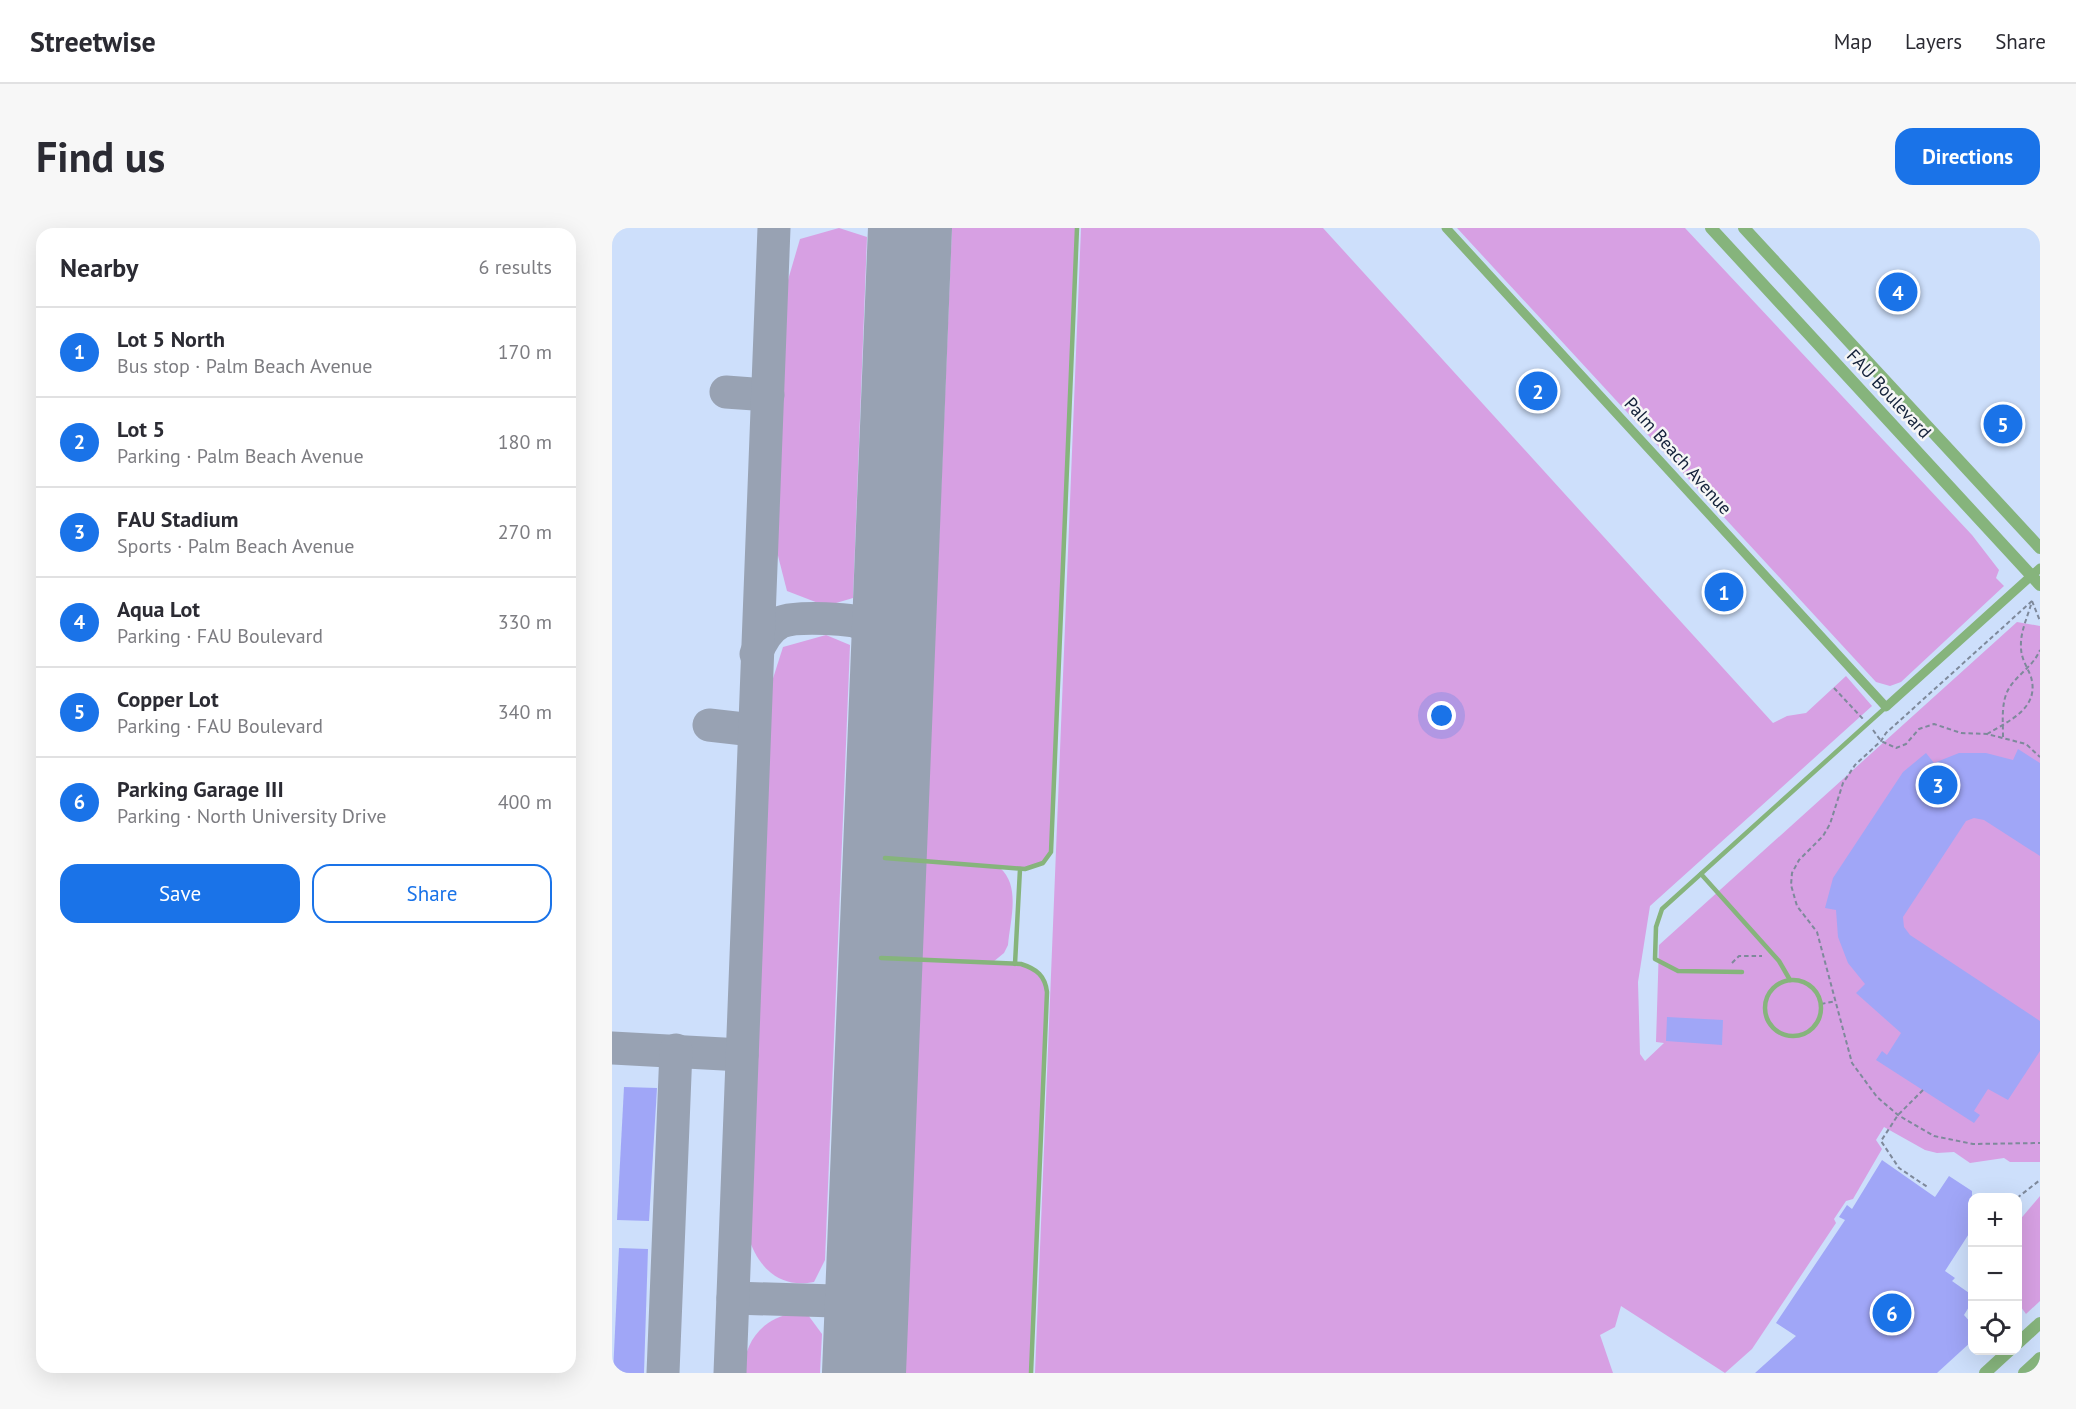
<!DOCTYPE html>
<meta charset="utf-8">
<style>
body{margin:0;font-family:"PT Sans",sans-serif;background:#f7f7f7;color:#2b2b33}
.controls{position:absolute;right:18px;bottom:18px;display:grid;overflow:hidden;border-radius:12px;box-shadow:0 6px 24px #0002}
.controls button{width:54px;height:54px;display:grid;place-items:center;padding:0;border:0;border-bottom:2px solid #e1e1e2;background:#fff;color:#2b2b33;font:30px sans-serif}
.you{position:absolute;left:830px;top:488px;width:21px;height:21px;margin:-15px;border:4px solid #fff;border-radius:50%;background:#1a73e8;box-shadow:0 0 0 9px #1a73e833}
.badge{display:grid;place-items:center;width:39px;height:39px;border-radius:50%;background:#1a73e8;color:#fff;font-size:20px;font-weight:700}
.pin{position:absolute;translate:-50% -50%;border:3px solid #fff;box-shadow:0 2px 6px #0006}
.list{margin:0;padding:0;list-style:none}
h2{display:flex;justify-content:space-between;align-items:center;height:78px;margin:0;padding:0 24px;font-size:26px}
h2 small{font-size:20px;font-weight:400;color:#7c7c81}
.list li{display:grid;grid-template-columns:39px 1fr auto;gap:18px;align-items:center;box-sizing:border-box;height:90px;padding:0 24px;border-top:2px solid #e1e1e2}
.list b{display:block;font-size:22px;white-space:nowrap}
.list p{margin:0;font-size:20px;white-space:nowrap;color:#7c7c81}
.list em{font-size:20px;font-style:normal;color:#7c7c81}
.actions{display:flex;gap:12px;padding:18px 24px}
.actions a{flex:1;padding:14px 0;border:2px solid #1a73e8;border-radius:18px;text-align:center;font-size:21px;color:#1a73e8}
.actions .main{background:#1a73e8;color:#fff}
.icon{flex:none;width:33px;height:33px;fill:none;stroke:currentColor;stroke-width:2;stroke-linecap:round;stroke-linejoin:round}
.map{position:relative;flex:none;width:1428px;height:1145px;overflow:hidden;border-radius:18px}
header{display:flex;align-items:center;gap:36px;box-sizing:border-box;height:84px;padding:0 30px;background:#fff;border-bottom:2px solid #e1e1e2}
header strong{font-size:28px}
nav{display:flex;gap:33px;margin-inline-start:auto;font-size:21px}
.intro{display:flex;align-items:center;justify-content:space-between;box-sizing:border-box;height:144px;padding:0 36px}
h1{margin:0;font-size:42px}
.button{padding:15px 27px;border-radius:18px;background:#1a73e8;color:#fff;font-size:21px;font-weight:700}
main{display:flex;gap:36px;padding:0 36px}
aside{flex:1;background:#fff;border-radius:18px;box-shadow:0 6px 24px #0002}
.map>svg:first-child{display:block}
</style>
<header>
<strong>Streetwise</strong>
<nav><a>Map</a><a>Layers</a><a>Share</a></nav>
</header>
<div class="intro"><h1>Find us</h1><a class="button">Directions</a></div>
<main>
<aside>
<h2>Nearby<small>6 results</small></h2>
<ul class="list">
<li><span class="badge">1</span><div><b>Lot 5 North</b><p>Bus stop · Palm Beach Avenue</p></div><em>170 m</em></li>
<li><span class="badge">2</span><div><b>Lot 5</b><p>Parking · Palm Beach Avenue</p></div><em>180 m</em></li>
<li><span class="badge">3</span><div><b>FAU Stadium</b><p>Sports · Palm Beach Avenue</p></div><em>270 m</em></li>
<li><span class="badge">4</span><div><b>Aqua Lot</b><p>Parking · FAU Boulevard</p></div><em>330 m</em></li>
<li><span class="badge">5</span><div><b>Copper Lot</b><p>Parking · FAU Boulevard</p></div><em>340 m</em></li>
<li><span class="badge">6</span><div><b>Parking Garage III</b><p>Parking · North University Drive</p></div><em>400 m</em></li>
</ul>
<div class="actions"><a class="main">Save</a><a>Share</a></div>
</aside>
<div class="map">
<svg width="1428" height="1145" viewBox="0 0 1428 1145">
<rect width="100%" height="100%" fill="#e1e9f6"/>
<path fill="#cddffb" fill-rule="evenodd" d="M0,0H1428V1145H0ZM1360,970H1406V1122H1360Z"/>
<g fill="#d7a0e3">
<polygon points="227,0 255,9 241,370 214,378 175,363 164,320 164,221 168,127 176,52 188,11"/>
<path d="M340,0H465L441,616C431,644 414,640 388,640C409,658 398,693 396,717L392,725L381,734L418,739L434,756L419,1145H292Z"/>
<polygon points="469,0 711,0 1161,495 1175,488 1194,485 1234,448 1260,478 1038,678 1026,754 1028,826 1033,833 1052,815 1044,814 1047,717 1405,394 1428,398 1428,934 1398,934 1392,930 1358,935 1342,924 1325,925 1313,922 1272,899 1264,912 1270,921 1241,971 1234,973 1222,991 1224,995 1140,1121 1113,1145 1009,1078 1003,1099 988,1107 1001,1145 423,1145"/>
<polygon points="845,0 1073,0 1360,307 1387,342 1384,350 1392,358 1289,454 1278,458 1264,454"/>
<path d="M214,407L238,417L213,1032L202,1054C168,1061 146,1040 136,1008L139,801L157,463L171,419Z"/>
<polygon points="1428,968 1428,1073 1414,1086 1406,1075 1406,994"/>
<path d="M182,1085L196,1087L210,1106L208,1145H131C133,1112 150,1091 182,1085Z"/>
</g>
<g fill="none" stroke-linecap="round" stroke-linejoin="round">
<g stroke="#98a2b3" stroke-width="33">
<polyline points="287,0 297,19"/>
<polyline points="114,164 156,167"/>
<path d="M245,394C264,390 278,380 284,362"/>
<path d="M144,426C149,414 156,400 169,394C184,388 244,390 257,397C270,404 276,418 281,431"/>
<polyline points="97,497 141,502"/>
<polyline points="0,820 130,827"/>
<polyline points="121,1070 255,1074"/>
<polyline points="51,1145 64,822"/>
<polyline points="118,1145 162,0"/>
</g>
<polyline stroke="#98a2b3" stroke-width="84" points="252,1145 298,0"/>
</g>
<g fill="#a0a6f7">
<polygon points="1406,521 1428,535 1428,628 1372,592 1362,590 1354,593 1291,689 1292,699 1298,707 1428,793 1428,823 1396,872 1376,861 1362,883 1368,887 1362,895 1264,832 1270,823 1275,827 1289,805 1244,765 1253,756 1236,735 1226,709 1224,682 1213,680 1221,650 1291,544 1314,525 1322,535 1347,525 1374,525 1401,532"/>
<polygon points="1055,789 1111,792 1110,817 1054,813"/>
<polygon points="12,859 45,860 37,993 5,992"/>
<polygon points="1270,932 1323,969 1337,948 1360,963 1360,1001 1333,1043 1343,1050 1340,1053 1360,1067 1360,1074 1352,1087 1360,1096 1360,1113 1325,1145 1143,1145 1184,1108 1164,1095 1233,992 1227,989 1235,977 1240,981"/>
<polygon points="7,1020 36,1021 32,1145 1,1145"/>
</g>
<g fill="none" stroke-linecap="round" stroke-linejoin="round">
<g stroke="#7e899b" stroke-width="2" stroke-dasharray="4.5 3" stroke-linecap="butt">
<polyline points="1420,373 1274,505 1269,513 1243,537 1231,555 1218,596 1211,608 1187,632 1180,645 1179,657 1185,678 1205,704 1240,835 1265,869 1286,887 1322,908 1361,916 1428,915"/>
<polyline points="1420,373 1428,393"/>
<polyline points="1222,460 1251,491"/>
<polyline points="1261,502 1269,513 1284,520 1294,516 1307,501 1322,496 1349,505 1375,506 1414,516 1428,529"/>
<path d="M1375,506C1397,493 1428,480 1419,449C1415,438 1409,431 1409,419C1408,404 1416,388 1420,373"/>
<path d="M1391,509C1391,493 1389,476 1396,462C1404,447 1421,439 1428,422"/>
<polyline points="1120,735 1127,728 1150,728"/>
<polyline points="1209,776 1224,773"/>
<polyline points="1311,862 1286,887 1269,913 1287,940 1317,960"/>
<polyline points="1405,970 1428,952"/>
</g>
<g stroke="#86b47c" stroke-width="4.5">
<polyline points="273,630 413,641 431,635 439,624 465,0"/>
<polyline points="1089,646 1167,733 1178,752"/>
<path d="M269,730L409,736C425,741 433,748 435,764L419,1145"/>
<polyline points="403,736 408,641"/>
<polyline points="1130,744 1066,743 1043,731 1044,699 1050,681 1274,479"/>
<circle cx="1181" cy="780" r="28"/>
</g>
<polyline stroke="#86b47c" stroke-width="9" points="834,0 1274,479 1428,340"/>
<g stroke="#86b47c" stroke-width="12">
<polyline points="1099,0 1428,357"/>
<polyline points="1132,0 1428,320"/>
<polyline points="1406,1115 1428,1095"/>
<polyline points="1373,1145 1398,1122"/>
<polyline points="1412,1145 1428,1130"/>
</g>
</g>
<g text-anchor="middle" stroke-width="5" stroke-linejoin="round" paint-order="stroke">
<g font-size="18" fill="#14223a" stroke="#f6f6f6">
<text transform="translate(1277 166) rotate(47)" y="6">FAU Boulevard</text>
<text transform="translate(1066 228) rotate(48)" y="6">Palm Beach Avenue</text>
</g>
</g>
</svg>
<div class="controls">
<button>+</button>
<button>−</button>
<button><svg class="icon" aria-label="locate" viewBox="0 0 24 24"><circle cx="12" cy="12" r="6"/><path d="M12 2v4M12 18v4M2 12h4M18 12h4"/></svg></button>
</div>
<div class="you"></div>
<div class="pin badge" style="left:1112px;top:364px">1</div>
<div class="pin badge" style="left:926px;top:163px">2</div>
<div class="pin badge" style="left:1326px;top:557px">3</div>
<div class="pin badge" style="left:1286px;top:64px">4</div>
<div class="pin badge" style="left:1391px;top:196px">5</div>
<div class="pin badge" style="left:1280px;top:1085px">6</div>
</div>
</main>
